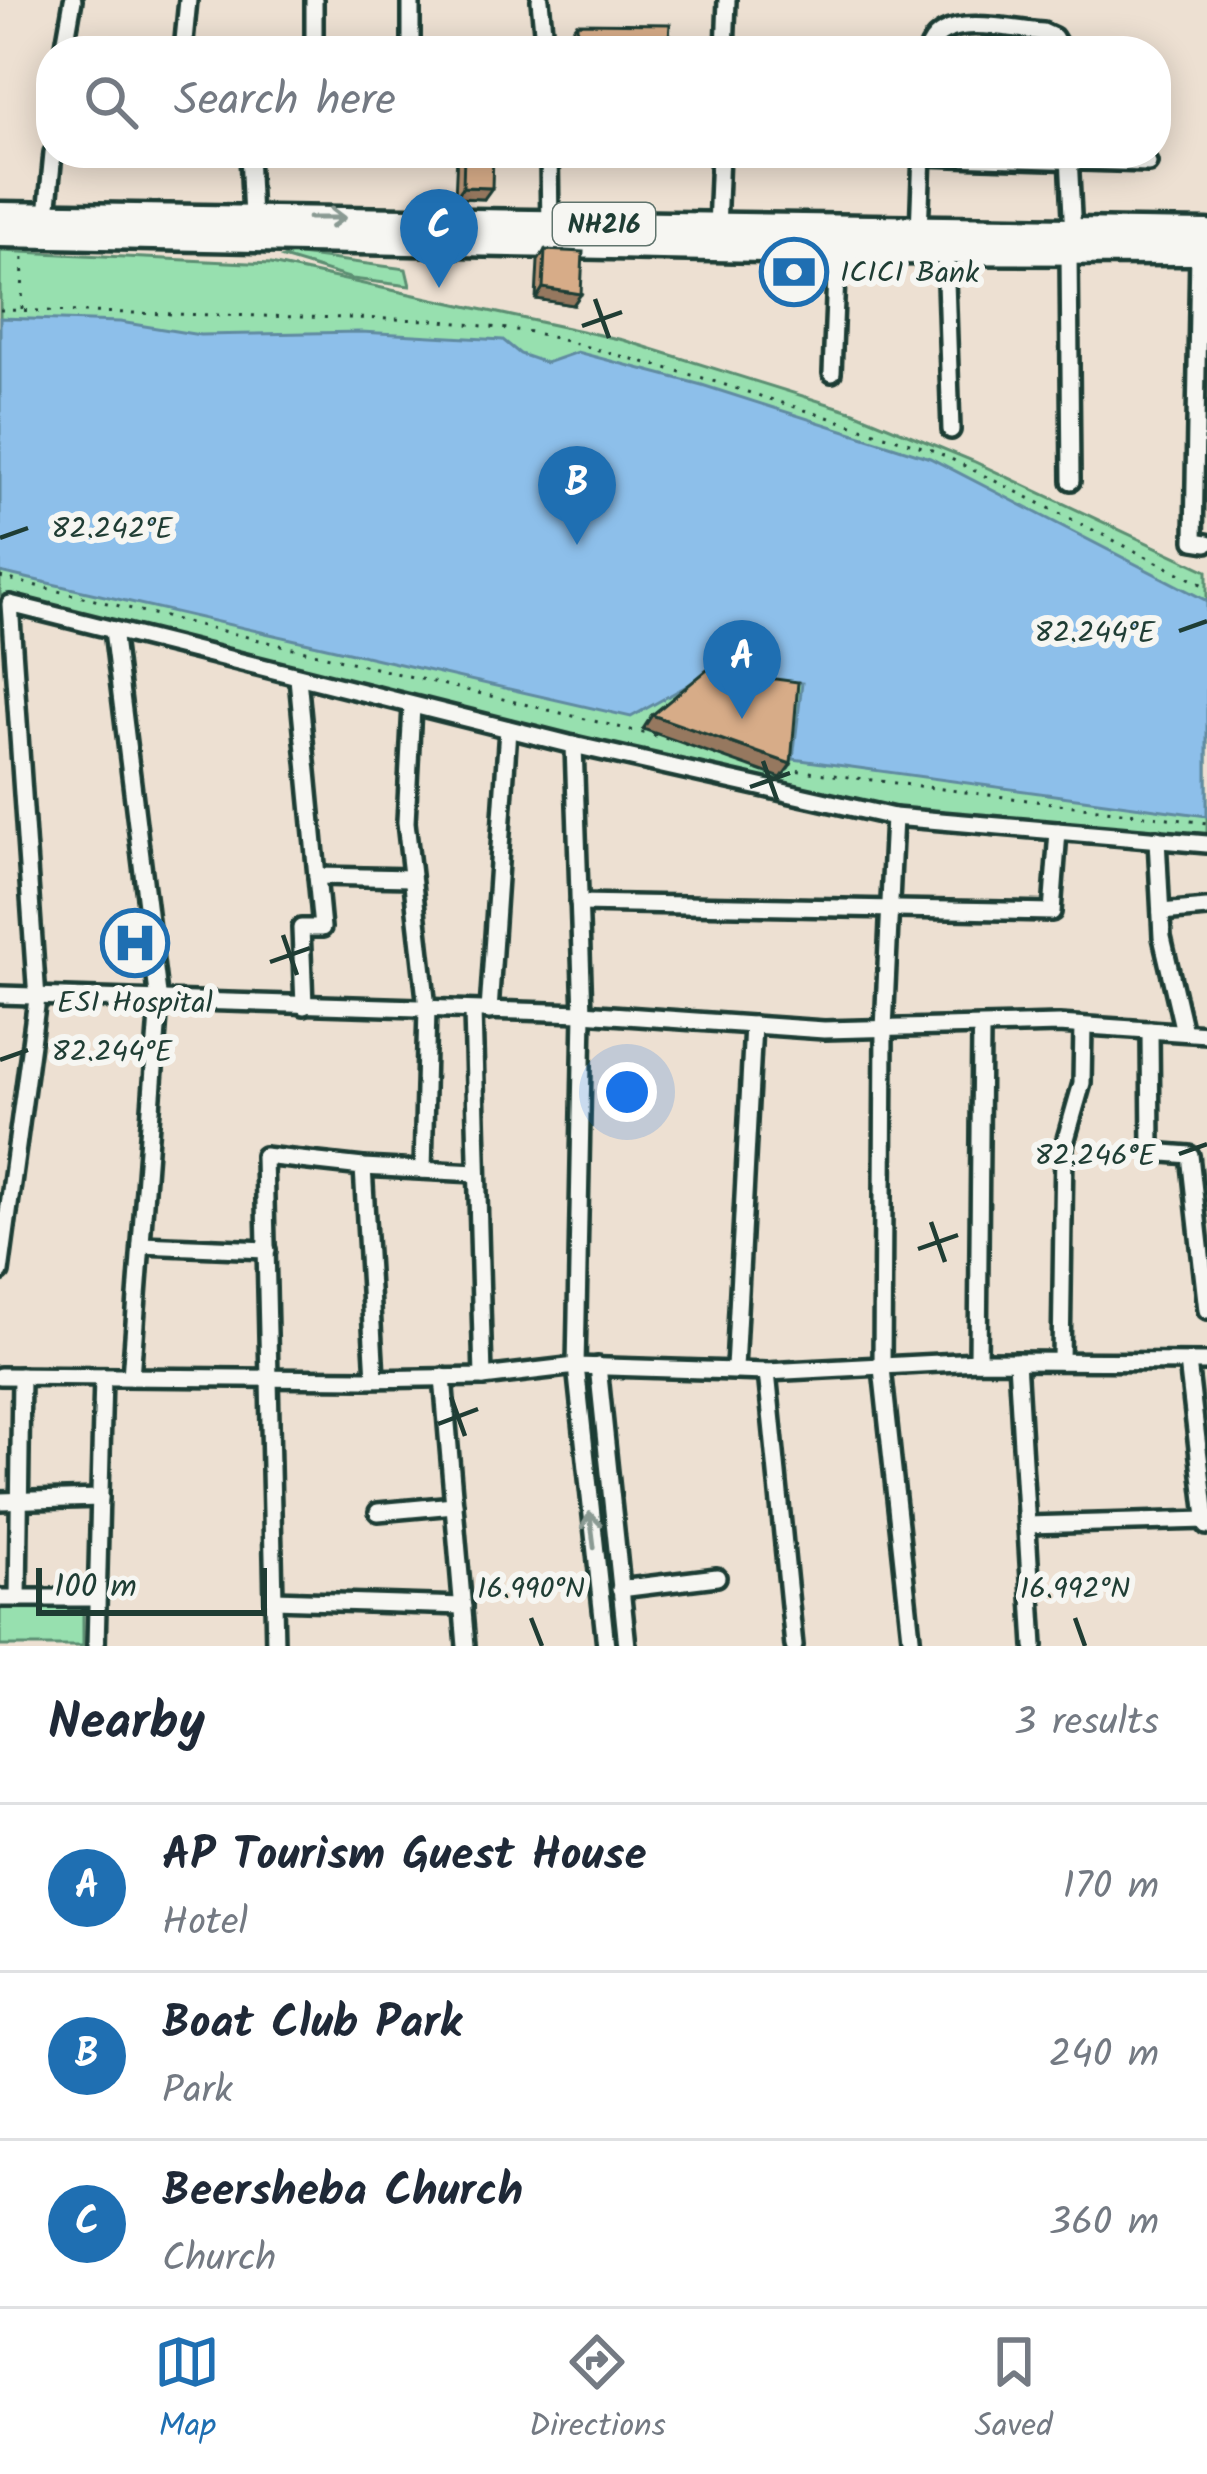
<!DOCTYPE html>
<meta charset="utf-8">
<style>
body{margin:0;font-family:Kalam,sans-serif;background:#f2f2f3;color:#1f2937}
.scale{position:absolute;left:36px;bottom:30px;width:231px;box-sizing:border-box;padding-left:12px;border:6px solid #1f3d34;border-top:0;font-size:33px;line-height:42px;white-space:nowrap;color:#1f3d34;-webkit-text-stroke:9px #f6f6f2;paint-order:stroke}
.you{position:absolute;left:627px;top:1092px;width:42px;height:42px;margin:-30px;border:9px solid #fff;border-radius:50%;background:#1a73e8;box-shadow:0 0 0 18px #1a73e833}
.badge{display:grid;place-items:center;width:78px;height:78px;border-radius:50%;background:#1f6fb2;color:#fff;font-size:39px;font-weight:700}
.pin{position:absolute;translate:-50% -99px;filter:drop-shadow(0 3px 6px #0008)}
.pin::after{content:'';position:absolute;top:63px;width:42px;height:36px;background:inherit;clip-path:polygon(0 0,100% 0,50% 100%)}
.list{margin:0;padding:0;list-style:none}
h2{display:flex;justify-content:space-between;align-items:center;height:156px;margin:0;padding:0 48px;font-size:51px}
h2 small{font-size:39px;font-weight:400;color:#747a83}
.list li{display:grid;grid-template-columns:78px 1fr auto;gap:36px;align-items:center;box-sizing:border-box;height:168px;padding:0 48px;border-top:3px solid #e0e1e3}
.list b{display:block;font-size:45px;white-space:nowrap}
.list p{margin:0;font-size:39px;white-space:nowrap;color:#747a83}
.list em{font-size:39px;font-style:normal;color:#747a83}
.icon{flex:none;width:66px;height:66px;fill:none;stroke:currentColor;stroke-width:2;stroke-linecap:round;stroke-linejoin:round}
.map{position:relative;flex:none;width:1207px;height:1646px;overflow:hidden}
.search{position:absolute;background:#fff;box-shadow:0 6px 30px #0003;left:36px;right:36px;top:36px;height:132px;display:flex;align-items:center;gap:30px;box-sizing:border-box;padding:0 42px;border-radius:48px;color:#747a83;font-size:45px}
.sheet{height:660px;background:#fff}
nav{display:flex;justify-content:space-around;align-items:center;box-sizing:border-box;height:168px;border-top:3px solid #e0e1e3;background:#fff;font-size:33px;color:#747a83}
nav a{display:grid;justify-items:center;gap:6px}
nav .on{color:#1f6fb2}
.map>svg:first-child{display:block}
</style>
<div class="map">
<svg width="1207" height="1646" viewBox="0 0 1207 1646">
<rect width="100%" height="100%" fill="#ede0d2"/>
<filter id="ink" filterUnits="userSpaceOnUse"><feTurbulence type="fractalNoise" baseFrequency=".00833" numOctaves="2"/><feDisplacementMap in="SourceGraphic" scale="24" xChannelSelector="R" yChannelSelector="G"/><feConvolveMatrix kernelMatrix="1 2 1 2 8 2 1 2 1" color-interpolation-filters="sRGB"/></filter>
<g filter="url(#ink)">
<g fill="#97e0af" stroke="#5b8e72" stroke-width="3">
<polygon points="0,251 271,264 623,340 854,412 973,461 1207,571 1207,838 914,818 0,595"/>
<polygon points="292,254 406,269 410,286 352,279 283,258"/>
<rect x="0" y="1601" width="83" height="45"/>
</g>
<polygon fill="#8dbfea" stroke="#618ba1" stroke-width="3" points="0,318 120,322 200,335 361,332 503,340 520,354 546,363 577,352 702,385 930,458 1207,601 1207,816 793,759 802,683 710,673 631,717 0,572"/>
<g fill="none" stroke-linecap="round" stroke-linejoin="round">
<g stroke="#1f3d34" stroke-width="24">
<g id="minor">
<polyline points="411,0 411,51"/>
<polyline points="540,0 545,51"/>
<polyline points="64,51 73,0"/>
<polyline points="183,51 188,0"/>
<polyline points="314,51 314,0"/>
<polyline points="725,51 727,0"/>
<path d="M928,51C940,10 1011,30 1043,32L1054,37L1062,51"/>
<polyline points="249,153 252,218"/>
<polyline points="549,153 550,230"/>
<polyline points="922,156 1148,163"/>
<polyline points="1069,156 1073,235"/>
<polyline points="47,215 53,153"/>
<polyline points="717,229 720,153"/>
<polyline points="919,232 922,153"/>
<polyline points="945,251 951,430"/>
<polyline points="1069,252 1071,481"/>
<polyline points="1199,252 1194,541 1207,543"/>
<polyline points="832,373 837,251"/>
<polyline points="113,630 159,1002 131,1377"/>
<polyline points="298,678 322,928 301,928 304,1006"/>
<polyline points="412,706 406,822 427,1008 423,1170"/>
<polyline points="574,745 583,1013 576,1366 606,1646"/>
<polyline points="894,817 884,1029 882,1368 912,1646"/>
<polyline points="1157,839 1162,937 1184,1032"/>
<polyline points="317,876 412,878"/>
<polyline points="579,903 1052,912 1058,831"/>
<polyline points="1161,912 1207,908"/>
<polyline points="0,995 583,1013 824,1030 1059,1024 1207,1034"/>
<polyline points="473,1011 483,1377"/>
<polyline points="489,1011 508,729"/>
<polyline points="1150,1030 1151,1152 1190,1155 1207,1310"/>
<polyline points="363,1167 476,1173"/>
<polyline points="141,1245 267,1250"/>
<polyline points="0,1272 37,999 10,604 569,744 894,817 1207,844"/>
<polyline points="978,1361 981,1028"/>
<polyline points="1017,1361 1034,1646"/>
<polyline points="1061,1361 1064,1146 1082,1083 1083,1026"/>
<polyline points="1188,1362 1207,1526"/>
<polyline points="598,1366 627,1646"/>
<polyline points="735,1368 753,1025"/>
<polyline points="767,1372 794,1646"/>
<polyline points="0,1376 365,1379 483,1377 576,1366 767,1372 978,1361 1207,1362"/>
<polyline points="443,1377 466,1646"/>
<polyline points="0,1501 100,1498"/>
<polyline points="378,1512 454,1505"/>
<polyline points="1027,1525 1207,1520"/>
<polyline points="620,1589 717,1577"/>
<polyline points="0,1598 97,1598"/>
<polyline points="18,1598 21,1376"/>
<polyline points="274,1600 463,1606"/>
<polyline points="96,1646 103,1377"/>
<polyline points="275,1646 264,1156 363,1167 375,1378"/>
</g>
</g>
<g stroke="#1f3d34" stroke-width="33">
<g id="highway">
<polyline points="0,215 1207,233"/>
<polyline points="0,234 866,251 1207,252"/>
</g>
</g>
<g stroke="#1f3d34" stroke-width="3" stroke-dasharray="3 9" stroke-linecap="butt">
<polyline points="22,309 23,253"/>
<polyline points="0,310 434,320 532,332 703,378 935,451 1207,587"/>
<polyline points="0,577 672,740"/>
<polyline points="786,769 1207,823"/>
</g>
<use href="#minor" stroke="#f6f6f2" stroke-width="15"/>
<use href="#highway" stroke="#f6f6f2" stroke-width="24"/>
</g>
<g fill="#b99475" stroke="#1f3d34" stroke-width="3">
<polygon points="577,23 668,51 569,51 569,33"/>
<polygon points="457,153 493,153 484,199 455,198"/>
<polygon points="545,250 573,305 536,299 538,261"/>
<polygon points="117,924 141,954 112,954 112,931"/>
</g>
<g fill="#96785f" stroke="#1f3d34" stroke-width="3">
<polygon points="463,187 492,188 484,199 455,198"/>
<polygon points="543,288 581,294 573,305 536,299"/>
<polygon points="652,715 791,764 781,778 643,729"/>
<polygon points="117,947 146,947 141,954 112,954"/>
</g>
<g fill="#d7ac88" stroke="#1f3d34" stroke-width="3">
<polygon points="577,23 670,24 668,51 577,51"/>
<polygon points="464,153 493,153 492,188 463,187"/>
<polygon points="545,250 583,252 581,294 543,288"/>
<polygon points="707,670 798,682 791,764 652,715"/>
<polygon points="143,923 146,947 117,947 117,924"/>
</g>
<defs><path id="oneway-shaft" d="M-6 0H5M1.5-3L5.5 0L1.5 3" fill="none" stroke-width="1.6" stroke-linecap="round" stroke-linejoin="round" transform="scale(3)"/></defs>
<g stroke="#8a9a93">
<use href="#oneway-shaft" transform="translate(327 218)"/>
<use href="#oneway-shaft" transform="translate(592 1530) rotate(-97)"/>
</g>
</g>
<path fill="none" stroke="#1f3d34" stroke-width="4.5" d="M595,299L609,338M582,326L622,312M0,538L28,528M1179,631L1207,621M763,761L777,800M750,787L790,773M283,935L297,975M270,962L310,948M0,1060L28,1050M1179,1154L1207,1144M931,1222L945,1262M918,1249L958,1235M451,1397L465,1436M438,1424L478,1409M531,1618L542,1646M1075,1618L1085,1646"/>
<defs>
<g id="bank-ring" transform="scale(3.45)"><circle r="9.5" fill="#f6f6f2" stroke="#1f6fb2" stroke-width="1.5"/><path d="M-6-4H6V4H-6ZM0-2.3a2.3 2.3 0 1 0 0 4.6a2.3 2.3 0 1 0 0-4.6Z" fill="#1f6fb2"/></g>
<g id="hospital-ring" transform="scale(3.45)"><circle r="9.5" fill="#f6f6f2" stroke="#1f6fb2" stroke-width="1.5"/><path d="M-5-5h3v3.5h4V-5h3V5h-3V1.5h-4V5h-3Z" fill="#1f6fb2"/></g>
</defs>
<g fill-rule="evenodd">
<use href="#bank-ring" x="794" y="272"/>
<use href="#hospital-ring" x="135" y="943"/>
</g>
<g text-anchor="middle" stroke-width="12" stroke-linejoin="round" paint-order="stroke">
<rect fill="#f6f6f2" stroke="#60746d" stroke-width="3" x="553" y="203" width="102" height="42" rx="9"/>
<g font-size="27" font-weight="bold" fill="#1f3d34">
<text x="604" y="233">NH216</text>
</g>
<g font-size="30" fill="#1f3d34" stroke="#f6f6f2" text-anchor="start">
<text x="840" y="282">ICICI Bank</text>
<text x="135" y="1012" text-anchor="middle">ESI Hospital</text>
</g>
</g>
<g font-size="30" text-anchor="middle" fill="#1f3d34" stroke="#f6f6f2" stroke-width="12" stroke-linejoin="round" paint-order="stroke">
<text x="112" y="538">82.242°E</text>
<text x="1095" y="642">82.244°E</text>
<text x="112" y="1061">82.244°E</text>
<text x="1095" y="1165">82.246°E</text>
<text x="531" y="1598">16.990°N</text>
<text x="1075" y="1598">16.992°N</text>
</g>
</svg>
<div class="scale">100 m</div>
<div class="you"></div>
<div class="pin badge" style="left:742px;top:719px">A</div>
<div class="pin badge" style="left:577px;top:545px">B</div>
<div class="pin badge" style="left:439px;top:288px">C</div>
<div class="search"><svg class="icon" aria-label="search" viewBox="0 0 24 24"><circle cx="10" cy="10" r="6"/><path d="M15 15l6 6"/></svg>Search here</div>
</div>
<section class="sheet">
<h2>Nearby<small>3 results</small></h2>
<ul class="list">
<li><span class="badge">A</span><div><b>AP Tourism Guest House</b><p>Hotel</p></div><em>170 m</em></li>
<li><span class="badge">B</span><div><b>Boat Club Park</b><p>Park</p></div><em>240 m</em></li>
<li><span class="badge">C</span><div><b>Beersheba Church</b><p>Church</p></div><em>360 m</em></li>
</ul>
</section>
<nav>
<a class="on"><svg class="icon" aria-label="map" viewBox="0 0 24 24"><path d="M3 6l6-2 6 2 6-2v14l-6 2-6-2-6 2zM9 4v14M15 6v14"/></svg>Map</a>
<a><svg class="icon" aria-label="directions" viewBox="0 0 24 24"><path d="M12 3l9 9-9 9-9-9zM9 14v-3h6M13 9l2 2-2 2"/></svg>Directions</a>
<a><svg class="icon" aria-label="saved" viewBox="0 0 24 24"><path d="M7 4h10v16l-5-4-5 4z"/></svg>Saved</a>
</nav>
